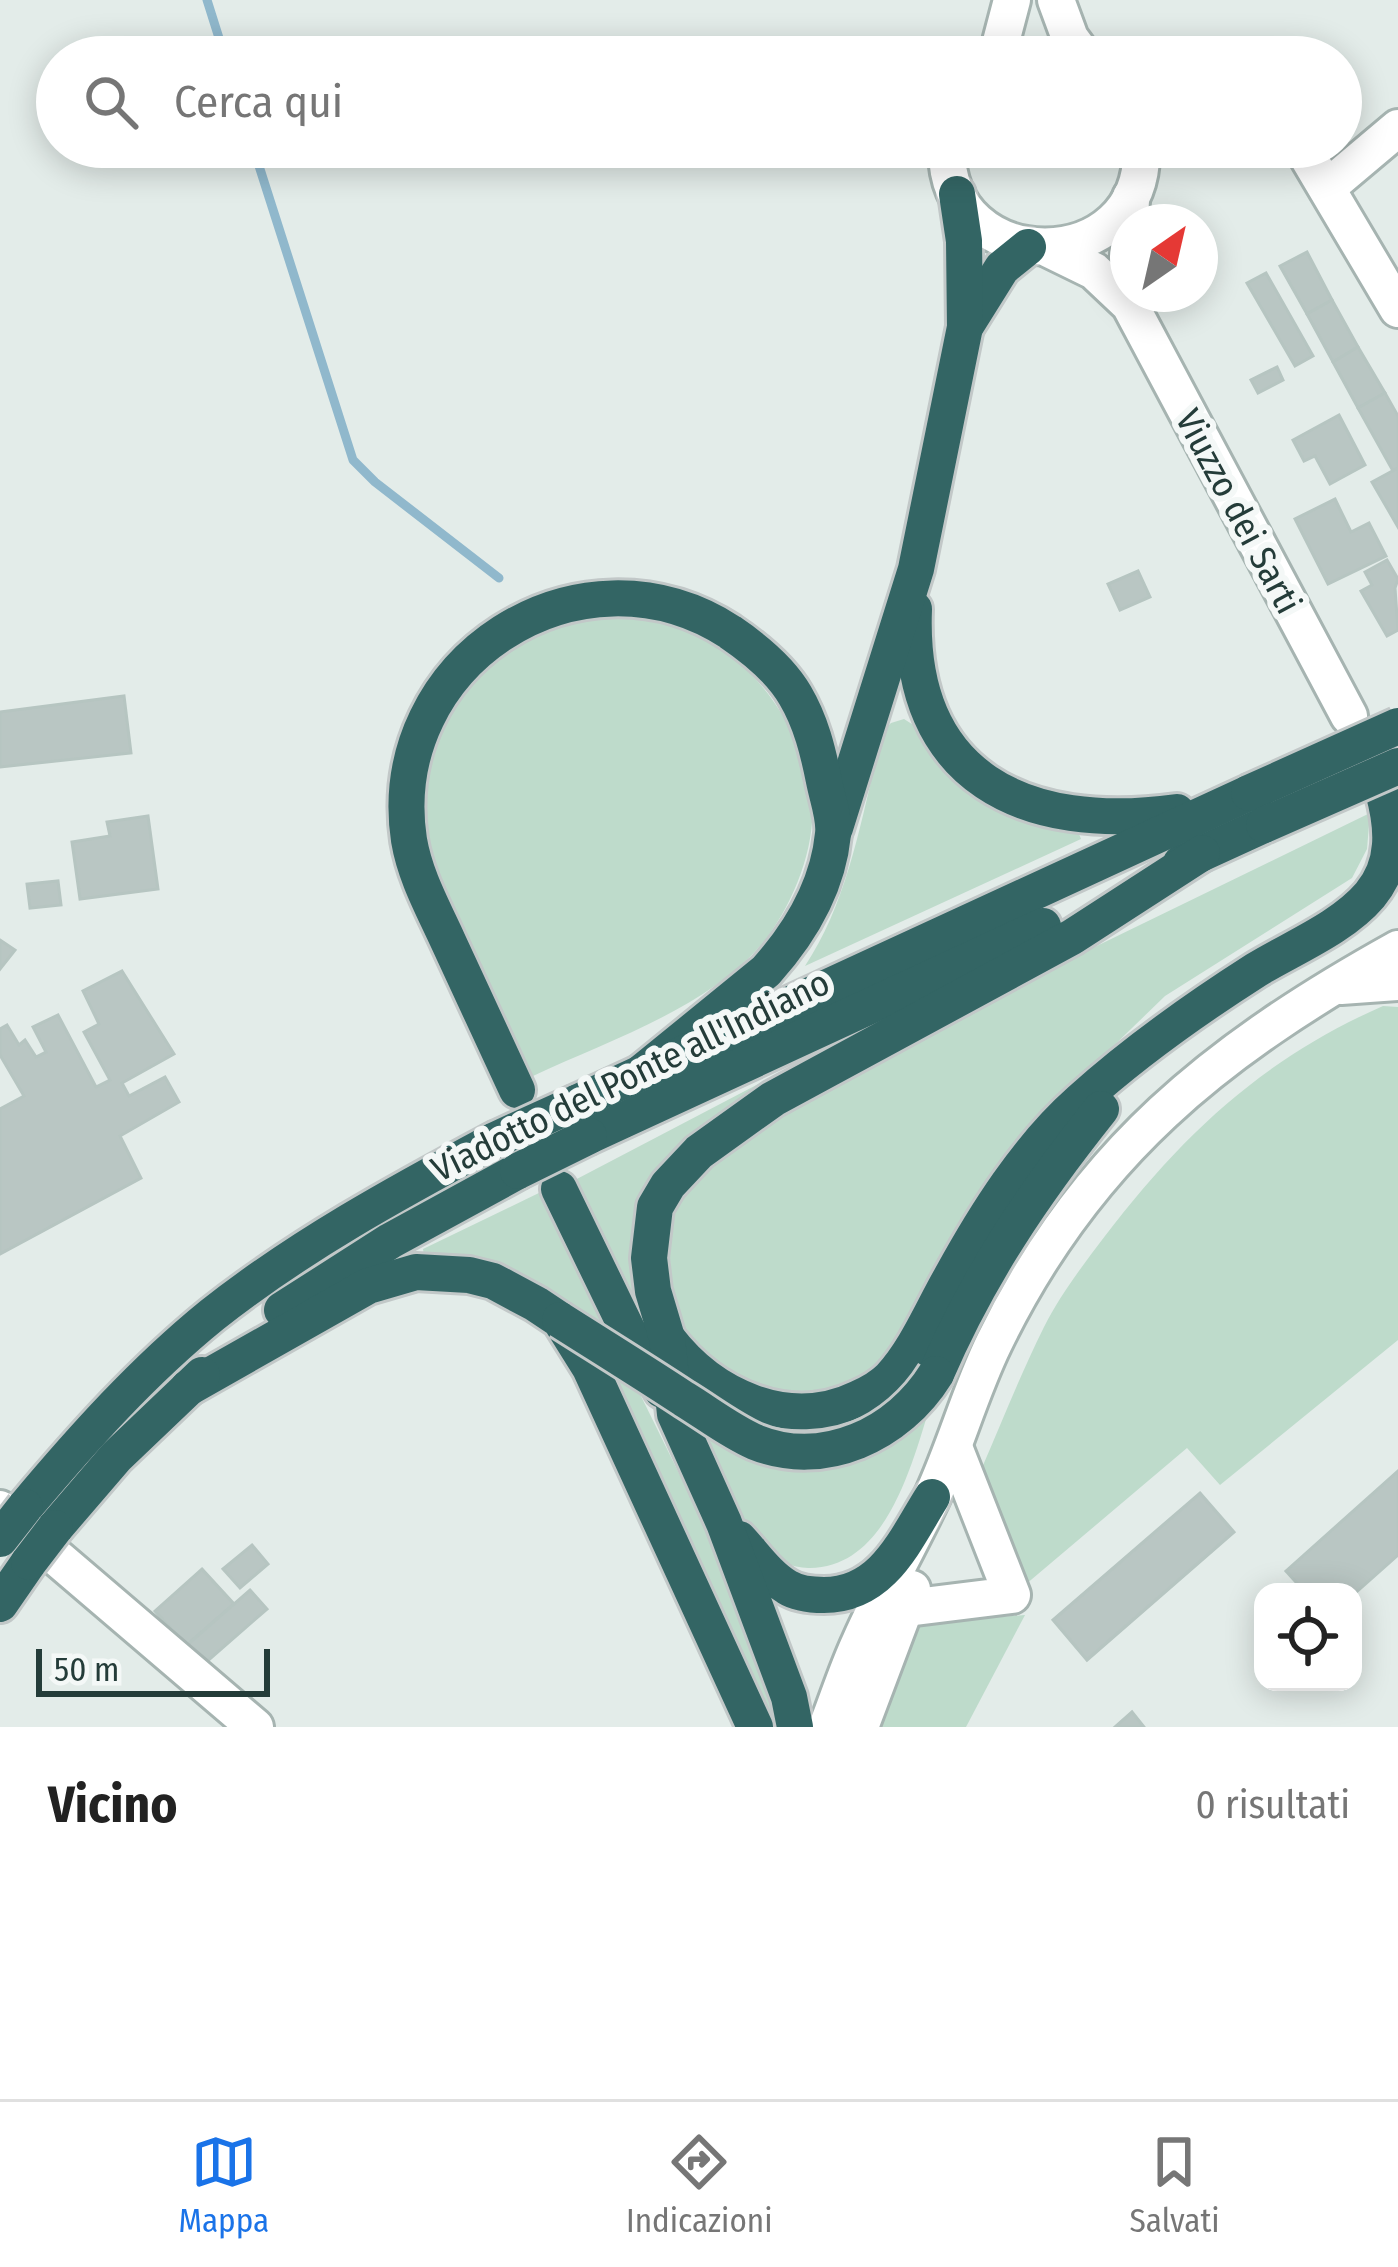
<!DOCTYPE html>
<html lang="it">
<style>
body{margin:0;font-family:"Fira Sans Condensed",sans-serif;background:#f6f6f6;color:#222}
.controls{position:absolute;right:36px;bottom:36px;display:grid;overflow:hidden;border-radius:24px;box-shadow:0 6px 30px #0003}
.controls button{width:108px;height:108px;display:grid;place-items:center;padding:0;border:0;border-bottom:3px solid #e0e0e0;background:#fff;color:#222;font:60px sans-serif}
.compass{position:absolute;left:1110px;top:204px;width:108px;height:108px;border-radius:50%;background:#fff;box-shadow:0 6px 30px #0003;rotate:34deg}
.scale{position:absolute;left:36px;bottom:30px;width:234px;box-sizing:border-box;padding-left:12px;border:6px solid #243c39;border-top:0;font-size:33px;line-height:42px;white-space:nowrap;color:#243c39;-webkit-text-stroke:9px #f4f8f7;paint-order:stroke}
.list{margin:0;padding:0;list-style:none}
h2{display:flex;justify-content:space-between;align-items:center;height:156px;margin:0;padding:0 48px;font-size:51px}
h2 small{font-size:39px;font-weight:400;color:#767676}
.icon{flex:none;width:66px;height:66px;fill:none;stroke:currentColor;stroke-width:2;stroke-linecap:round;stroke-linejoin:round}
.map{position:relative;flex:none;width:1398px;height:1727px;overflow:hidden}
.search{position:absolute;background:#fff;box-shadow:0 6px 30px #0003;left:36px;right:36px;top:36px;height:132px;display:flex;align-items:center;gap:30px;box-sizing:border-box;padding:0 42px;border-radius:66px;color:#767676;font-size:45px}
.sheet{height:372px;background:#fff}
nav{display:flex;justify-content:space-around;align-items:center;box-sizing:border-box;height:168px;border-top:3px solid #e0e0e0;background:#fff;font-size:33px;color:#767676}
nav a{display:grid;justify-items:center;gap:6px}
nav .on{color:#1a73e8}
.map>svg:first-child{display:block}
</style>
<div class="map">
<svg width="1398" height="1727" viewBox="0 0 1398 1727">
<rect width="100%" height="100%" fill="#e3ece9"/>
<g fill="#bedbcb">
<path d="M610,613C638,616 665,618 690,630C754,659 806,731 812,802C816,849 791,909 761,945C704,1010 609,1040 533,1076L432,872L419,816L425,766L459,687L506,644L557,620Z"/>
<path d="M904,719L1077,829L1081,839L805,966C850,899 863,809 883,731L891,723Z"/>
<polygon points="1370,813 1367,849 1352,878 1165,996 1065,1093 991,1186 934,1269 880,1365 853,1384 808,1396 744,1384 711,1361 690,1340 672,1306 669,1236 674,1212 694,1170 840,1071"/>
<path d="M1383,1006L1398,1007V1340L1220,1485L1187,1448L1025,1585L981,1470C1002,1422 1021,1373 1044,1327C1060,1295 1083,1265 1105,1236C1183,1134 1264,1058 1383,1006Z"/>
<polygon points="789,1068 694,1131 657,1176 636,1220 631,1263 640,1337 573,1181"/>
<polygon points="543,1191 614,1336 424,1255 423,1249"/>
<polygon points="607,1373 638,1390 732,1581 786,1727 766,1727"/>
<path d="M931,1403C912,1464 887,1567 810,1568C787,1569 760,1552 748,1533C729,1503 719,1464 706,1431L767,1461Z"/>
<polygon points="1025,1615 966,1727 874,1727 917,1623"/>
</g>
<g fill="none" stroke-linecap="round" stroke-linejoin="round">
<g stroke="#90b8cc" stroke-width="9">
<polyline points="207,0 225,57"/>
<polyline points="253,147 353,460 375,482 499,578"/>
</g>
</g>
<g fill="#b9c6c3" stroke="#b6c5c1" stroke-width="3">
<polygon points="1307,252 1332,300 1307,314 1280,266"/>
<polygon points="1266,273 1313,356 1295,366 1247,283"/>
<polygon points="1332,300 1358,347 1333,362 1307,314"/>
<polygon points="1358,347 1385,393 1358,408 1333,362"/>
<polygon points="1277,367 1283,380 1258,393 1251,380"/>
<polygon points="1385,393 1398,416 1398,468 1393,471 1358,408"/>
<polygon points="1339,415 1365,465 1330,484 1315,456 1304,461 1293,440"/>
<polygon points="1398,468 1398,527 1372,482"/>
<polygon points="1335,499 1351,532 1369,523 1386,556 1328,584 1295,519"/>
<polygon points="1387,560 1398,579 1395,588 1398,630 1387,636 1361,591 1372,585 1365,572"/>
<polygon points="1138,571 1150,597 1120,610 1108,584"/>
<polygon points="124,696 131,753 0,767 0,712"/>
<polygon points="148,816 158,889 80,899 72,842 110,836 107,822"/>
<polygon points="58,881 61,905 30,908 27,884"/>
<polygon points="0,940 15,950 0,969"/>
<polygon points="122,971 174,1054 122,1083 129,1096 165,1077 179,1102 120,1136 141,1178 0,1254 0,1109 24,1096 0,1055 0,1029 7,1025 19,1045 25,1040 36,1057 46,1052 33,1027 58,1015 96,1087 110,1080 84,1032 99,1024 83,991"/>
<polygon points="1398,1471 1398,1555 1353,1595 1305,1592 1286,1571"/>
<polygon points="1200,1493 1234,1532 1087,1660 1053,1620"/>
<polygon points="252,1545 268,1564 240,1588 223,1569"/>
<polygon points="202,1569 234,1604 186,1646 155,1611"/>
<polygon points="250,1590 267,1609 203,1665 186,1646"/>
<polygon points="1132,1712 1144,1727 1115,1727"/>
</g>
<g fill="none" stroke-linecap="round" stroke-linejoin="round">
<g stroke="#a6b4b1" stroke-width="42">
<g id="minor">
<polyline points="1056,0 1070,38 1084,57"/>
<polyline points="997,57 1012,0"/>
<polyline points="1021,57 1069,57"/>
<path d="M947,147C943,280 1148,279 1141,147"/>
<polyline points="1302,147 1398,309"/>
<polyline points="1328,187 1398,128"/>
<polyline points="1049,249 1094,271 1130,305 1349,716"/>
<polyline points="1128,286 1131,197"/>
<polyline points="1341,986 1398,982"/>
<polyline points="0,1509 255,1727"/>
<polyline points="907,1608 1012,1595 954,1447"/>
<path d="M827,1727C838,1699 847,1670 860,1642C882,1592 910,1545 933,1495C956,1445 970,1392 994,1343C1086,1153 1218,1049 1398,949"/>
<polyline points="860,1727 912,1589"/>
</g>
</g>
<g stroke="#c2c8c8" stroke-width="42">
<g id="highway">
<polyline points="967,324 1002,268 1028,247"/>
<path d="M914,609C907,779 1026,833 1177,812"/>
<polyline points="835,828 916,569 965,327 964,241 957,194"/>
<polyline points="1181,863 1264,825"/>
<path d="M517,1090C494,1040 471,991 448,941C433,908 415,876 409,840C382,661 580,535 730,632C755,649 780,669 795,695C811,722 818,751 824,781C827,797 835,818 833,834C828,886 800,933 766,971L642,1072"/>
<polyline points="576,1103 1249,793"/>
<polyline points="589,1136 1043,926"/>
<polyline points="559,1189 628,1331 662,1390"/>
<polyline points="282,1310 390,1241 518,1171"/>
<path d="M667,1338C712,1397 789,1432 859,1398C870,1393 881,1387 890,1378C916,1350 932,1310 951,1277C985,1215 1027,1148 1080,1101C1134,1052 1195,1009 1256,970C1292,948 1342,928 1370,895C1396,864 1393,827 1383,791"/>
<path d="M936,1374C979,1274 1034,1193 1101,1109"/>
<polyline points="188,1388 368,1286 416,1272 469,1275 493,1281 536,1304 560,1320 590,1368 755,1727"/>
<path d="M25,1507C82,1439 143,1371 212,1315C299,1246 398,1192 495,1140"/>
<polyline points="55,1528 116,1457 202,1375"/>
<path d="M739,1539C754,1555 768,1576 787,1587C798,1594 811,1595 824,1595C883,1595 905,1540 932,1497"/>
<polyline points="0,1604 29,1562"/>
<polyline points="795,1727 789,1697 724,1523 675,1414 667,1338 653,1291 649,1258 655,1207 668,1185 699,1152 773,1099 1072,937 1202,853"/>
</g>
</g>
<use href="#minor" stroke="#fff" stroke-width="36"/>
<use href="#highway" stroke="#336564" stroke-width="36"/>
<g stroke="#c2c8c8" stroke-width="42" stroke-linecap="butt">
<g id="highway-bridge">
<polyline points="1249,793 1398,726"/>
<polyline points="1264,825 1398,766"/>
<polyline points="495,1140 576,1103"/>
<polyline points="518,1171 589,1136"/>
<path d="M560,1320C601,1346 643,1372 684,1399C707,1413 730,1431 755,1442C824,1470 899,1434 936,1374"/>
<polyline points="0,1539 25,1507"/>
<polyline points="29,1562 55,1528"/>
</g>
</g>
<use href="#highway-bridge" stroke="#336564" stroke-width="36"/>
</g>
<g text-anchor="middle" stroke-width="12" stroke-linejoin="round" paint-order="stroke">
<g font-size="36" fill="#243c39" stroke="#f4f8f7">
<text transform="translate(1239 511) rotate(62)" y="13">Viuzzo dei Sarti</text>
<text transform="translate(630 1075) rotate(-26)" y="13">Viadotto del Ponte all'Indiano</text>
</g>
</g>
</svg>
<div class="controls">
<button><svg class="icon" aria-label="locate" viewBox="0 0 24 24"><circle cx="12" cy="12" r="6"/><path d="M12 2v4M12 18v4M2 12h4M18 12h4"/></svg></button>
</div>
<svg class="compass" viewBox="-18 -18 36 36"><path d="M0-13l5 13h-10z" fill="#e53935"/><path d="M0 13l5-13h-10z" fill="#767676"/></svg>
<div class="scale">50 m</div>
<div class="search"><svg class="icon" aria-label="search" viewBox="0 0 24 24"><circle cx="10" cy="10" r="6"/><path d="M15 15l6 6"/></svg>Cerca qui</div>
</div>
<section class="sheet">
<h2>Vicino<small>0 risultati</small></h2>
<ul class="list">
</ul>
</section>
<nav>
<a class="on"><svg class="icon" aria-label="map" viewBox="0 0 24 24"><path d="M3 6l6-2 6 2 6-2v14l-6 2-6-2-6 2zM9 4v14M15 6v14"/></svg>Mappa</a>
<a><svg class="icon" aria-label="directions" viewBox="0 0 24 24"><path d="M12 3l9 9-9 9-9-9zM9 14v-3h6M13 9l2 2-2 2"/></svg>Indicazioni</a>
<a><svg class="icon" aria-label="saved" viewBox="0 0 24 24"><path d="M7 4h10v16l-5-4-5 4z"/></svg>Salvati</a>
</nav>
